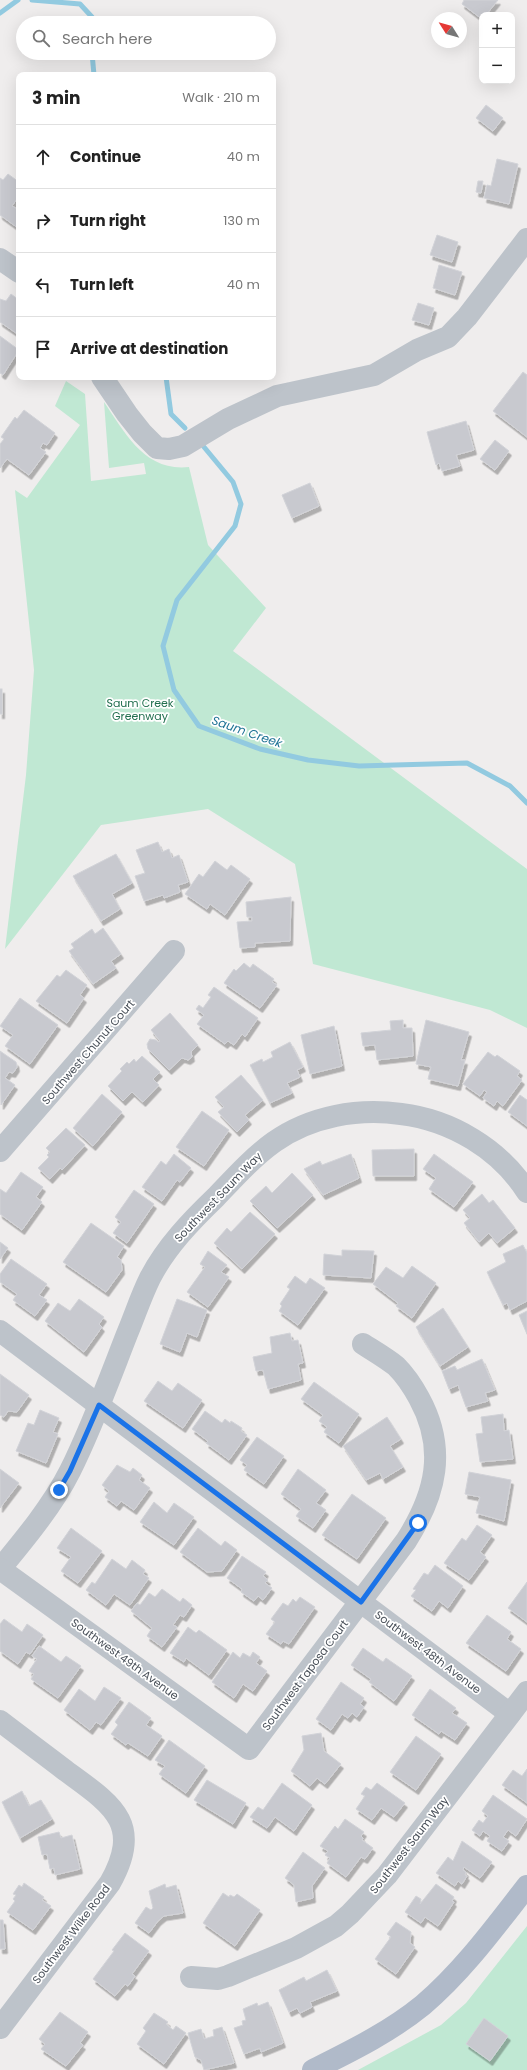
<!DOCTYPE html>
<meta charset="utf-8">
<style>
body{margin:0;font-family:Poppins,sans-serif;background:#f6f6f6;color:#222}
.controls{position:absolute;right:12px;top:12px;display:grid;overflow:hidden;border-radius:8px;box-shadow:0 4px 16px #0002}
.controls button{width:36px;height:36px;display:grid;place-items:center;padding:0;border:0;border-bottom:1px solid #e0e0e0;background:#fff;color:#222;font:20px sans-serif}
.compass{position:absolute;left:431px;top:12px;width:36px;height:36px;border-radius:50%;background:#fff;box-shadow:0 4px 16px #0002;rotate:307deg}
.stop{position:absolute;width:12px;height:12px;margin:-9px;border:3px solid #1a73e8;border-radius:50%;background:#fff}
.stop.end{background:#1a73e8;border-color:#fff;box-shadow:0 1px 4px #0008}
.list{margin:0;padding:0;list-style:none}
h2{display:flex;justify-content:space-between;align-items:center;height:52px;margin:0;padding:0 16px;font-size:17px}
h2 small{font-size:13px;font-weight:400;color:#767676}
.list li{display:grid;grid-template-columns:26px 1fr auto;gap:12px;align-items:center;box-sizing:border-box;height:64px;padding:0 16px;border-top:1px solid #e0e0e0}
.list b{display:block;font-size:15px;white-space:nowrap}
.list em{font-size:13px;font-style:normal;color:#767676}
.icon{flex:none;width:22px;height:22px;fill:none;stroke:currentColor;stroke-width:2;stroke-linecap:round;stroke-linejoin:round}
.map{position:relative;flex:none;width:527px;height:2070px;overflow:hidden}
.search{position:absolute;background:#fff;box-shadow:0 4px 16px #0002;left:16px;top:16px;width:260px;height:44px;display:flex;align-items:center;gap:10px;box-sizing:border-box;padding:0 14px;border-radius:22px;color:#767676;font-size:15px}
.panel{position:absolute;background:#fff;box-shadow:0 4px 16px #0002;left:16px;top:72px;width:260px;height:308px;border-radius:8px}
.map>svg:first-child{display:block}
</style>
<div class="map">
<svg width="527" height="2070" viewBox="0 0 527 2070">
<defs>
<filter id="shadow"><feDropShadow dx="2.5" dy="4.5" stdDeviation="0" flood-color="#0004"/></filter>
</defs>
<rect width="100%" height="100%" fill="#efeded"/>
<g fill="#c0e8d3">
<path d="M66,381L85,394L91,481L146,474L144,463L109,468L104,402C125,433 145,472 189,467L208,545L266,608L233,651L527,869V1028L490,1010L313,964L295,864L208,809L101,825L5,949L26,775L34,670L15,490L27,498L80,425L55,406Z"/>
<polygon points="527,1926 527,2070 358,2070 441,2025 466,2003"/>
</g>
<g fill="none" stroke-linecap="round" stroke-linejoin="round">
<g stroke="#92cae0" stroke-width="5">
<polyline points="32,0 80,4 92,17 92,23"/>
<polyline points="0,13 18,0"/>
<polyline points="92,53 94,75"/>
<polyline points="166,377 171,414 185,428"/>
<polyline points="204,447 233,482 241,504 235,526 177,600 163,646 174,690 199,726 260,749 308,760 359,766 467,763 510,786 527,803"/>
</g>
</g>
<g fill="#c8c9cf" stroke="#d2d3d8" filter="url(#shadow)">
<polygon points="464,0 498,0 486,15 482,15 482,19 462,4"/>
<polygon points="486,105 503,118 493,131 476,118"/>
<polygon points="497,159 518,164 509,204 484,198 487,185 491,186"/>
<polygon points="8,174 19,182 19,196 12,206 19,210 18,228 0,215 0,178 3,180"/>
<polygon points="478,181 483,181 481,193 476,192"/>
<polygon points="437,235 458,242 452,262 430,255"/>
<polygon points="439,265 462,272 455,295 433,288"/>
<polygon points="11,294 19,300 19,335 0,322 0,299 6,301"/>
<polygon points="418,303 434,308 429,325 412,320"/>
<polygon points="0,336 19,350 3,375 0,373"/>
<polygon points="523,372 527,375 527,437 493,411"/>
<polygon points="24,410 55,433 47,445 43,443 40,448 46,452 29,475 7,459 0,468 0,444 4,439 1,437 15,417 17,419"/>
<polygon points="466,421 474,450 456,455 460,466 442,471 439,463 436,465 427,432"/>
<polygon points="495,440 509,451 495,470 480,459"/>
<polygon points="310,483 319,506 292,518 282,495"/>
<rect x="0" y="689" width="2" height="25"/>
<polygon points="158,842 162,852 169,849 172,858 179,855 188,882 178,885 180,892 164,898 163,895 144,901 135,876 145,873 136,850"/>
<polygon points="116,854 132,883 112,894 120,909 101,921 73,876"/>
<polygon points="215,861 227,870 231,865 250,879 225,915 210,904 207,909 185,894 199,874 203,877"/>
<polygon points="291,897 290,941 255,943 255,947 240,948 237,922 252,921 252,917 247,917 246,902"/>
<polygon points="103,928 121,954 111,961 116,968 93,984 69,951 74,948 71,944 92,929 95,934"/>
<polygon points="244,963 250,968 253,964 274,979 272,982 277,985 260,1008 224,983 234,969 236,971"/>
<polygon points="66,970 87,985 80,995 84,998 67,1023 36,1001 57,975 60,977"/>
<polygon points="214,987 258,1018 245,1037 242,1034 234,1045 228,1041 225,1044 197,1024 204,1015 196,1009 199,1005 203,1008 211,997 208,995"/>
<polygon points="20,998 58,1025 30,1064 5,1046 13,1035 0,1026"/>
<polygon points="170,1013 198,1045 191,1052 192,1057 188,1060 182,1058 169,1070 148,1049 147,1044 150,1039 156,1040 158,1042 160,1041 151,1030"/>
<polygon points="403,1020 403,1028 412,1028 413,1056 377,1060 375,1045 363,1046 361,1033 391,1030 390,1021"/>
<polygon points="426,1020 469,1032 461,1060 465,1060 458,1086 428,1079 431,1067 416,1064"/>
<polygon points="334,1026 342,1066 310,1074 301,1035"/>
<polygon points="290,1042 303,1067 297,1070 300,1077 287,1083 292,1093 270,1103 250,1065 262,1059 263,1062 273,1057 271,1052"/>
<polygon points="0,1051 16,1062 17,1067 13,1073 9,1072 5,1078 15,1085 1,1105"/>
<polygon points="488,1052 495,1057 497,1055 520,1071 517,1076 522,1080 503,1106 497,1101 494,1106 483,1098 487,1092 484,1090 480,1096 463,1084"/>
<polygon points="142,1056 160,1072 153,1079 159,1085 143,1102 132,1092 123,1101 108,1086 122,1071 120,1069 127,1062 129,1064 134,1059 136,1062"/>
<polygon points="241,1075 263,1100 245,1115 249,1120 237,1132 218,1112 224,1107 215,1097"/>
<polygon points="102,1094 122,1112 93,1146 73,1128"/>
<polygon points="520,1095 527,1100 527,1126 508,1112"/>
<polygon points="202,1111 229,1130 204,1166 176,1147"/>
<polygon points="66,1128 85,1145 62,1170 60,1168 50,1179 38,1168 49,1157 47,1155 50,1152 46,1148"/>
<polygon points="414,1149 414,1176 373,1176 372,1150"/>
<polygon points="174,1154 191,1168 180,1182 177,1180 162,1201 142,1187 161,1161 166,1165"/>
<polygon points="351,1154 359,1178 323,1195 304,1169 320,1161 322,1165"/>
<polygon points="434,1154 473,1182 454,1207 429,1189 436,1178 423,1169"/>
<polygon points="21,1172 43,1187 36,1197 42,1202 22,1230 0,1214 0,1189 6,1193"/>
<polygon points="292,1173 313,1195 277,1228 250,1201 266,1186 272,1193"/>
<polygon points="134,1190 154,1204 127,1243 113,1233 121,1222 115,1217"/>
<polygon points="482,1194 489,1203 493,1200 515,1228 497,1243 489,1233 479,1242 464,1223 470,1218 463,1210"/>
<polygon points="250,1212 275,1234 242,1269 214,1243 227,1228 231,1232"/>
<polygon points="91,1223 124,1246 117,1257 121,1260 122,1270 106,1292 63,1262"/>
<polygon points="0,1242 8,1248 0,1259"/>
<polygon points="523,1245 527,1253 527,1301 510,1310 507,1303 503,1305 487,1272 506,1262 503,1254"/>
<polygon points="342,1250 374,1251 371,1278 323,1275 324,1254 342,1256"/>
<polygon points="208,1251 227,1265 221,1272 229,1277 208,1307 187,1292 205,1267 200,1264"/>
<polygon points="11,1259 47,1284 39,1295 47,1300 35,1316 13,1300 17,1294 0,1282 0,1274"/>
<polygon points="412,1266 436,1283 412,1318 396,1306 398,1303 373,1284 386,1267 403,1278"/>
<polygon points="295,1276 306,1284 310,1278 325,1288 298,1325 279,1311 282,1306 280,1304 290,1289 287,1287"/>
<polygon points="79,1299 104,1317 99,1324 102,1327 84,1352 45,1321 58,1303 70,1311"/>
<polygon points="177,1299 207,1310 197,1337 187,1333 180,1352 160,1344"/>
<polygon points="443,1308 468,1347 440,1366 416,1327"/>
<polygon points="527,1311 527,1334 519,1315"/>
<polygon points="290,1333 292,1341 298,1340 303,1363 298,1364 301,1380 268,1389 263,1370 256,1371 253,1357 272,1353 270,1337"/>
<polygon points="482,1359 495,1390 485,1393 488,1401 466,1407 458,1385 449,1389 442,1371 455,1366 457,1370"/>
<polygon points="0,1374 29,1395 17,1412 8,1411 4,1417 0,1415"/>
<polygon points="158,1381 172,1391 178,1383 202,1400 183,1428 144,1401"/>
<polygon points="314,1382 359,1414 339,1443 324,1432 327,1427 319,1421 323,1415 301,1399"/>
<polygon points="40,1410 59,1418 53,1432 58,1434 46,1463 16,1451 28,1423 34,1425"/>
<polygon points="205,1411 222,1423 225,1419 230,1423 231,1421 242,1428 241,1431 247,1435 229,1460 206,1443 208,1441 192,1429"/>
<polygon points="503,1414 504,1431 509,1430 513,1459 480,1462 476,1434 483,1433 481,1417"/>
<polygon points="387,1417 401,1439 390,1446 403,1467 383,1479 380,1473 366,1480 343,1446"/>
<polygon points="257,1437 284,1456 264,1484 244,1470 247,1465 240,1460"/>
<polygon points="117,1465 130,1472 133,1468 142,1475 139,1480 150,1488 134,1510 121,1501 117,1506 105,1497 109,1491 102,1485"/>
<polygon points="0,1469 19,1483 0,1508"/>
<polygon points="298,1469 326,1490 316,1503 326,1510 313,1528 296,1516 301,1509 281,1494"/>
<polygon points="469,1472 511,1480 504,1521 476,1513 480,1497 465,1494"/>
<polygon points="352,1494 386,1518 357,1559 322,1535"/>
<polygon points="154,1502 167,1513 174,1503 194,1517 174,1545 140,1522"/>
<polygon points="477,1525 492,1535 480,1552 486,1557 469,1580 444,1563 462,1538 466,1541"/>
<polygon points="71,1528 102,1551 78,1583 61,1571 71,1557 57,1548"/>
<polygon points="198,1528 221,1546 225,1541 237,1550 222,1571 207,1572 180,1552"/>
<polygon points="242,1556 266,1572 263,1576 268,1580 265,1583 272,1588 263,1600 258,1596 254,1601 241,1592 242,1589 227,1578"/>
<polygon points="112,1559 126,1569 132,1560 145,1570 143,1574 149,1578 130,1605 114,1594 106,1605 86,1590 92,1582 95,1584"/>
<polygon points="435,1565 463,1586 448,1608 439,1601 432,1611 411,1596 416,1590 413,1589 424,1573 428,1575"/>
<polygon points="527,1582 527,1622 508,1608"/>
<polygon points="162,1589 180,1602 183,1598 192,1605 184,1617 180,1615 173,1625 177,1627 162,1647 147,1636 152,1628 131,1611 137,1603 140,1605 149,1593 155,1597"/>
<polygon points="300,1597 315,1607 289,1644 283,1641 281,1644 266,1634 275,1622 271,1619 283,1603 288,1606 293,1599 296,1602"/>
<polygon points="487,1615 511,1632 507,1639 521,1649 506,1671 466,1643"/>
<polygon points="4,1619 22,1632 27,1624 43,1635 30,1654 26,1652 18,1664 0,1651 0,1624"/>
<polygon points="188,1627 196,1633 199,1630 227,1650 209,1675 186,1658 184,1662 170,1653"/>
<polygon points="39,1646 61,1662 66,1656 81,1666 58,1698 31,1679 34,1674 29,1671 37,1659 32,1656"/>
<polygon points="363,1648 383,1662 386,1658 412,1676 394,1701 369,1682 371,1679 351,1665"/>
<polygon points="233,1652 240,1658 243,1653 250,1657 253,1652 260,1657 256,1663 267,1671 253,1691 243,1684 234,1698 212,1682"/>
<polygon points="341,1682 364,1698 360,1704 364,1707 357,1717 352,1713 348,1718 342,1714 331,1730 316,1719"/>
<polygon points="104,1687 121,1698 101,1725 96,1722 90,1730 64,1710 79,1689 95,1701"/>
<polygon points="430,1689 456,1708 452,1713 467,1723 455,1740 441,1731 439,1734 412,1715"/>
<polygon points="129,1702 151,1718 146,1725 162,1736 148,1756 128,1743 126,1745 111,1734 118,1725 115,1722"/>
<polygon points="321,1733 324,1751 341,1764 325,1784 317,1778 310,1786 291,1771 304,1750 302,1736"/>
<polygon points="416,1736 441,1754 416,1790 390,1772"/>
<polygon points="169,1740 205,1766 186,1793 159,1774 165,1766 155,1760"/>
<polygon points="527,1769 527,1803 502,1785 513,1770 522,1776"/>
<polygon points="207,1780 246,1803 233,1824 194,1800"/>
<polygon points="282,1783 312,1805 294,1831 275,1817 267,1828 250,1817 258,1807 263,1810"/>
<polygon points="377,1783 405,1803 394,1817 381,1808 372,1820 356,1809 365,1796 361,1794 366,1787 371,1790"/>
<polygon points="22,1791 29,1806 41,1800 52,1819 20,1838 2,1802"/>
<polygon points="493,1795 527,1819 516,1836 508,1830 503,1837 509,1841 502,1851 487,1841 490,1836 483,1831 480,1836 472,1830 479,1820 483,1823 488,1816 482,1811"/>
<polygon points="345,1819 364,1832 361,1836 363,1838 362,1840 373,1848 365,1859 361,1857 346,1877 327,1863 330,1858 325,1855 328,1851 320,1846 335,1826 338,1829"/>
<polygon points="59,1832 61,1838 72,1835 80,1869 55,1875 54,1868 50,1869 47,1854 42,1855 38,1837"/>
<polygon points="462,1841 492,1862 480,1878 464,1867 463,1870 466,1872 465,1875 467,1876 462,1884 458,1881 455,1886 436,1873 448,1857 453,1861"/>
<polygon points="303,1852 325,1868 312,1886 313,1898 296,1902 294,1885 285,1878"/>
<polygon points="24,1883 44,1897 42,1900 51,1906 33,1930 7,1912 15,1901 13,1899 16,1895 13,1894 19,1885 22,1887"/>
<polygon points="165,1884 166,1888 176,1885 183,1913 164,1916 158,1921 149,1933 135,1923 146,1907 151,1910 153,1908 149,1891"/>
<polygon points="436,1884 454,1897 452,1901 454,1902 438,1926 425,1917 421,1923 405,1912 416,1896 421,1899 420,1904"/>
<polygon points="223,1893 229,1897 230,1895 234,1897 237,1894 260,1910 235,1946 203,1923"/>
<polygon points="0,1920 3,1920 5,1949 0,1949"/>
<polygon points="396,1922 411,1932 410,1943 415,1947 396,1974 375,1959 391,1937 387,1934"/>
<polygon points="125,1933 149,1951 132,1974 135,1976 128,1986 125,1984 115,1996 93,1979 114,1951 112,1950"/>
<polygon points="327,1970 337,1991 310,2002 312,2007 300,2013 297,2008 289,2012 279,1990 304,1977 306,1981"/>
<polygon points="268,2002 283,2043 261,2052 260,2048 244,2054 234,2028 243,2025 242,2021 246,2020 243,2009 257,2003 258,2006"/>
<polygon points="60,2012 88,2032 80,2043 83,2045 66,2066 41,2049 45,2044 39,2039"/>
<polygon points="154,2013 168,2022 166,2024 173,2030 176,2026 186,2033 164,2064 137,2044 146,2031 143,2028"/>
<polygon points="484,2018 508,2036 490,2061 466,2044"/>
<polygon points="222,2027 234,2063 204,2070 201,2060 195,2057 188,2033 201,2029 204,2039 214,2036 213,2030"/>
</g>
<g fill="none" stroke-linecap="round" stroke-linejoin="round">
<g stroke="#bdc3ca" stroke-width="22">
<polyline points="0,259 19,272"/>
<polyline points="102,377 127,414 142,433 157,448 169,449 183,446 228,419 277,396 374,375 417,350 448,337 467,317 527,239"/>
<polyline points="0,1151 174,951"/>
<polyline points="0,1331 510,1714"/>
<path d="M0,1569C24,1540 53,1505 70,1471C92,1427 109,1380 127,1334C135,1315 141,1296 150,1278C166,1247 191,1221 216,1197C234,1178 253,1157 274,1142C311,1116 358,1108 401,1114C451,1120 500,1149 527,1192"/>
<path d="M0,1569L249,1749L406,1541C436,1494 447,1449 419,1398C413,1387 405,1375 396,1366C386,1358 374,1351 363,1344"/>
<path d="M0,1721C22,1738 44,1754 66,1771C111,1804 144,1823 110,1883L0,2028"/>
<polyline points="191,1977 218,1979 228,1976 296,1948 336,1926 350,1914 387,1875 527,1692"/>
</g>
<path stroke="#b0bac9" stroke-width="22" d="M313,2070C351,2051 390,2032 423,2005C463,1971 495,1927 527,1886"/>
</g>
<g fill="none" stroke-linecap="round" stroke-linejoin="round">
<polyline stroke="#1a73e8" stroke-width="5" points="59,1490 70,1471 99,1405 361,1602 418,1523"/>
</g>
<g text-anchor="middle" stroke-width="3.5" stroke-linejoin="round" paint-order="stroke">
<g font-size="11" fill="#226f4f" stroke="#fff">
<text x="140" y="707">Saum Creek<tspan x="140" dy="13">Greenway</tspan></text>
</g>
<g font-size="11" fill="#484f58" stroke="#fff">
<text transform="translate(88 1052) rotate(-49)" y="4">Southwest Chunut Court</text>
<text transform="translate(218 1197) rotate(-46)" y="4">Southwest Saum Way</text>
<text transform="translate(428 1652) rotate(37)" y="4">Southwest 48th Avenue</text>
<text transform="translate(125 1659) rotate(36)" y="4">Southwest 49th Avenue</text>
<text transform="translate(305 1675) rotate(-53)" y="4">Southwest Taposa Court</text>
<text transform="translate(409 1845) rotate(-52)" y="4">Southwest Saum Way</text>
<text transform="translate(71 1934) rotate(-53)" y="4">Southwest Wilke Road</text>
</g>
<g font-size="12" font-style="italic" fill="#1e7395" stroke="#fff">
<text transform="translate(247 732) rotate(19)" y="4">Saum Creek</text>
</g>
</g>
</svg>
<div class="controls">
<button>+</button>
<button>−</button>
</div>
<svg class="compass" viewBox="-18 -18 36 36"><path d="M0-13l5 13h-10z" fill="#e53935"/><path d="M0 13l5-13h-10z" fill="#767676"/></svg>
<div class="stop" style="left:418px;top:1523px"></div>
<div class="stop end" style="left:59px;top:1490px"></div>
<div class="search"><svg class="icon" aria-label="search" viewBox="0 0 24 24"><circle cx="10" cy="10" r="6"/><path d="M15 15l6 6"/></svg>Search here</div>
<section class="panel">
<h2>3 min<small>Walk · 210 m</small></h2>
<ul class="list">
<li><svg class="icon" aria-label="ahead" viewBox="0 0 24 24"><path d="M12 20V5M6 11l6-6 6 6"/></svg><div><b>Continue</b></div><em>40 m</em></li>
<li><svg class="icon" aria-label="right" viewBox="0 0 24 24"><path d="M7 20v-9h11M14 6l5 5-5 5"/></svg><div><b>Turn right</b></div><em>130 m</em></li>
<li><svg class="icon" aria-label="left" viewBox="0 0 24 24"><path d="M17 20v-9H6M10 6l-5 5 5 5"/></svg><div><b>Turn left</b></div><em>40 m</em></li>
<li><svg class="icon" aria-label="arrive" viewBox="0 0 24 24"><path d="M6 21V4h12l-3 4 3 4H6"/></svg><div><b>Arrive at destination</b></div></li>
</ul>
</section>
</div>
